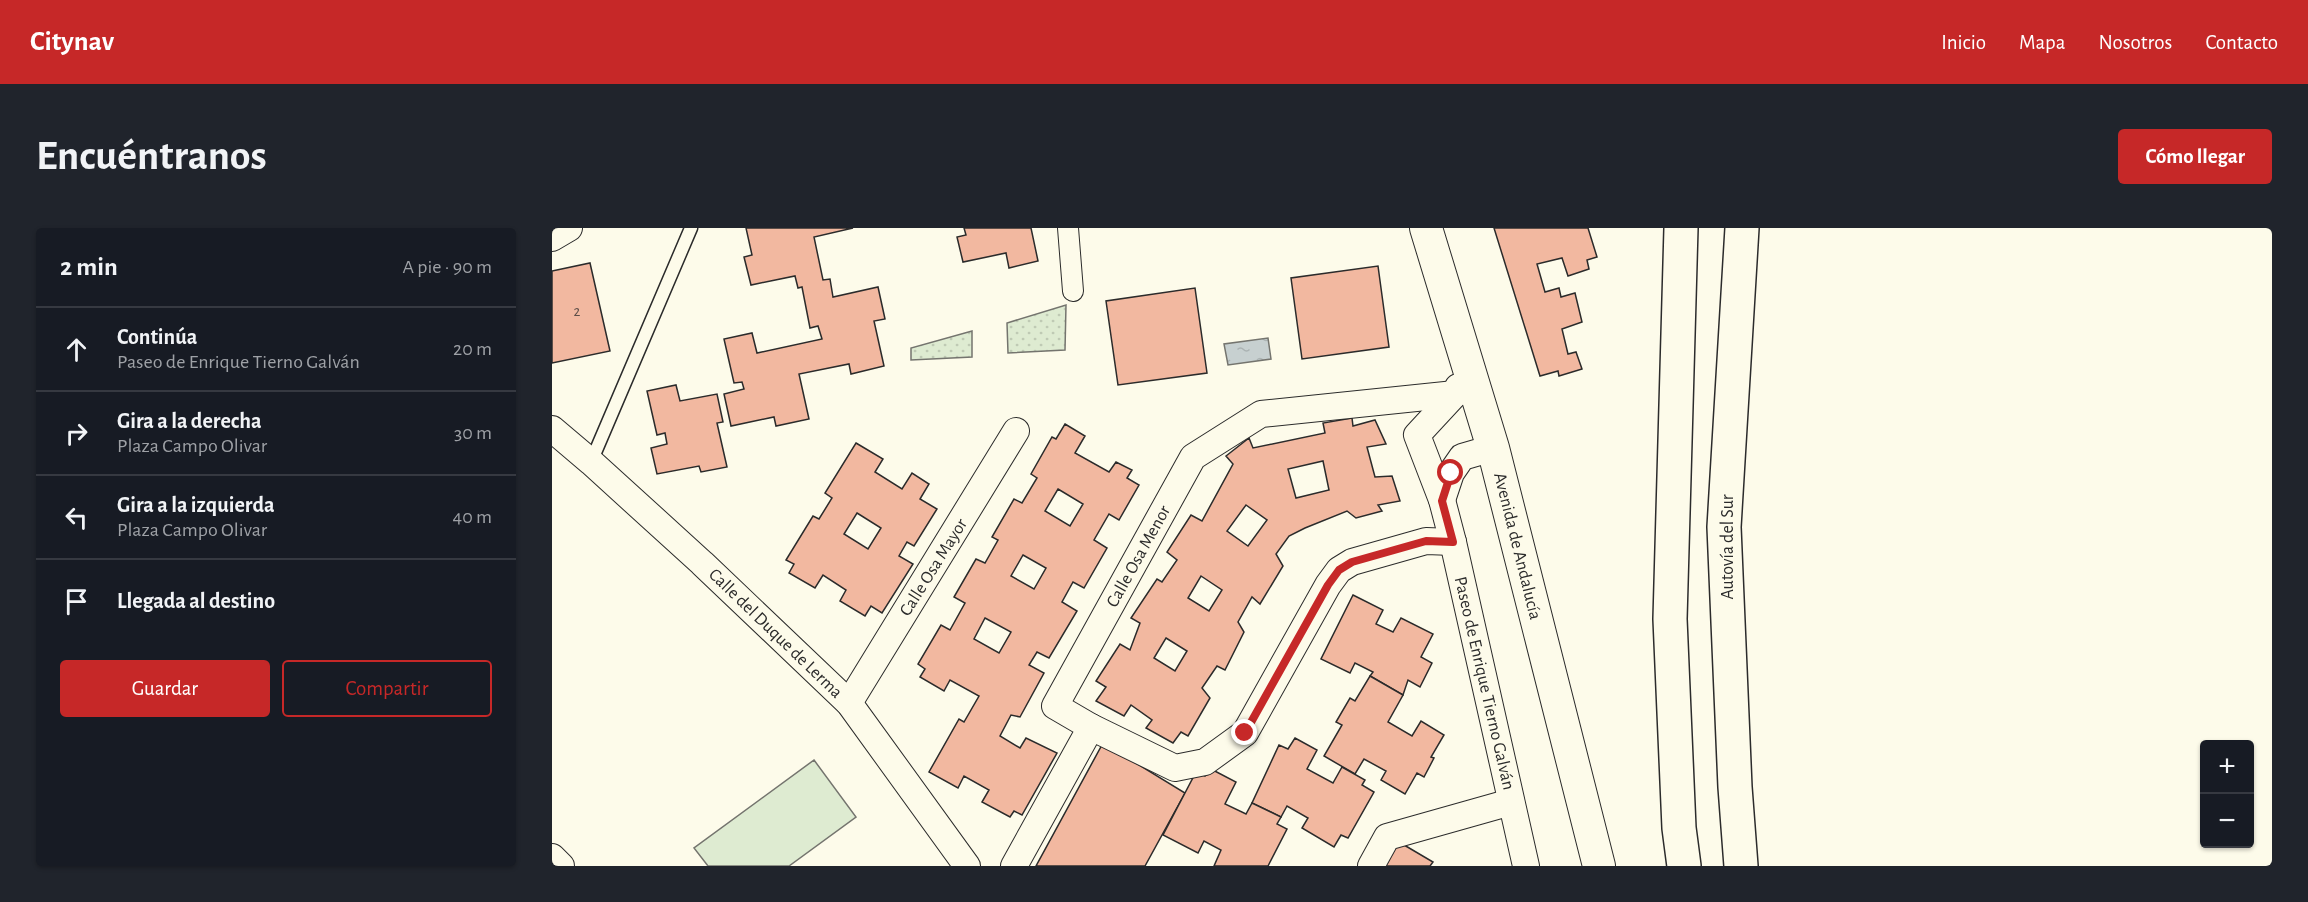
<!DOCTYPE html>
<html lang="es">
<meta charset="utf-8">
<style>
body{margin:0;font-family:"Alegreya Sans",sans-serif;background:#20242c;color:#f1f3f6}
.controls{position:absolute;right:18px;bottom:18px;display:grid;overflow:hidden;border-radius:6px;box-shadow:0 2px 4px #0004}
.controls button{width:54px;height:54px;display:grid;place-items:center;padding:0;border:0;border-bottom:2px solid #363941;background:#171b24;color:#f1f3f6;font:30px sans-serif}
.stop{position:absolute;width:18px;height:18px;margin:-14px;border:4px solid #c62828;border-radius:50%;background:#fff}
.stop.end{background:#c62828;border-color:#fff;box-shadow:0 2px 6px #0008}
.list{margin:0;padding:0;list-style:none}
h2{display:flex;justify-content:space-between;align-items:center;height:78px;margin:0;padding:0 24px;font-size:26px}
h2 small{font-size:20px;font-weight:400;color:#9ea1a6}
.list li{display:grid;grid-template-columns:39px 1fr auto;gap:18px;align-items:center;box-sizing:border-box;height:84px;padding:0 24px;border-top:2px solid #363941}
.list b{display:block;font-size:22px;white-space:nowrap}
.list p{margin:0;font-size:20px;white-space:nowrap;color:#9ea1a6}
.list em{font-size:20px;font-style:normal;color:#9ea1a6}
.actions{display:flex;gap:12px;padding:18px 24px}
.actions a{flex:1;padding:14px 0;border:2px solid #c62828;border-radius:6px;text-align:center;font-size:21px;color:#c62828}
.actions .main{background:#c62828;color:#fff}
.icon{flex:none;width:33px;height:33px;fill:none;stroke:currentColor;stroke-width:2;stroke-linecap:round;stroke-linejoin:round}
.map{position:relative;flex:none;width:1720px;height:638px;overflow:hidden;border-radius:6px}
header{display:flex;align-items:center;gap:36px;box-sizing:border-box;height:84px;padding:0 30px;background:#c62828;color:#fff}
header strong{font-size:28px}
nav{display:flex;gap:33px;margin-inline-start:auto;font-size:21px}
.intro{display:flex;align-items:center;justify-content:space-between;box-sizing:border-box;height:144px;padding:0 36px}
h1{margin:0;font-size:42px}
.button{padding:15px 27px;border-radius:6px;background:#c62828;color:#fff;font-size:21px;font-weight:700}
main{display:flex;gap:36px;padding:0 36px}
aside{flex:1;background:#171b24;border-radius:6px;box-shadow:0 2px 4px #0004}
.map>svg:first-child{display:block}
</style>
<header>
<strong>Citynav</strong>
<nav><a>Inicio</a><a>Mapa</a><a>Nosotros</a><a>Contacto</a></nav>
</header>
<div class="intro"><h1>Encuéntranos</h1><a class="button">Cómo llegar</a></div>
<main>
<aside>
<h2>2 min<small>A pie · 90 m</small></h2>
<ul class="list">
<li><svg class="icon" aria-label="ahead" viewBox="0 0 24 24"><path d="M12 20V5M6 11l6-6 6 6"/></svg><div><b>Continúa</b><p>Paseo de Enrique Tierno Galván</p></div><em>20 m</em></li>
<li><svg class="icon" aria-label="right" viewBox="0 0 24 24"><path d="M7 20v-9h11M14 6l5 5-5 5"/></svg><div><b>Gira a la derecha</b><p>Plaza Campo Olivar</p></div><em>30 m</em></li>
<li><svg class="icon" aria-label="left" viewBox="0 0 24 24"><path d="M17 20v-9H6M10 6l-5 5 5 5"/></svg><div><b>Gira a la izquierda</b><p>Plaza Campo Olivar</p></div><em>40 m</em></li>
<li><svg class="icon" aria-label="arrive" viewBox="0 0 24 24"><path d="M6 21V4h12l-3 4 3 4H6"/></svg><div><b>Llegada al destino</b></div></li>
</ul>
<div class="actions"><a class="main">Guardar</a><a>Compartir</a></div>
</aside>
<div class="map">
<svg width="1720" height="638" viewBox="0 0 1720 638">
<defs>
<pattern id="grass-dots" width="8" height="8" patternUnits="userSpaceOnUse" patternTransform="scale(1.5)"><rect width="8" height="8" fill="#deebd1"/><path d="M2 2h.1M6 6h.1" fill="none" stroke="#bfcab4" stroke-width="1.8" stroke-linecap="round"/></pattern>
<pattern id="water-ripples" width="26" height="14" patternUnits="userSpaceOnUse" patternTransform="scale(1.5)"><rect width="26" height="14" fill="#c7d0d0"/><path d="M2 4q2-2 4 0t4 0M15 11q2-2 4 0t4 0" fill="none" stroke="#abb3b3"/></pattern>
</defs>
<rect width="100%" height="100%" fill="#fdfbea"/>
<g fill="url(#grass-dots)" stroke="#74746e" stroke-width="1.5">
<polygon points="514,77 513,122 456,125 455,95"/>
<polygon points="420,103 420,129 359,132 359,120"/>
</g>
<polygon fill="#deebd1" stroke="#74746e" stroke-width="1.5" points="262,532 304,589 237,638 156,638 142,620"/>
<polygon fill="url(#water-ripples)" stroke="#74746e" stroke-width="1.5" points="716,110 719,131 676,137 672,116"/>
<g fill="#f2b8a0" stroke="#2b2b2b" stroke-width="1.5" fill-rule="evenodd">
<polygon points="194,0 301,0 262,9 271,52 278,51 281,69 326,59 333,91 322,93 332,138 299,146 297,136 247,146 257,191 224,198 222,189 179,198 172,166 192,161 190,154 182,155 172,111 200,105 205,125 270,111 266,98 258,100 250,59 246,60 243,48 199,57 192,29 200,27"/>
<polygon points="412,0 479,0 486,33 457,40 454,25 411,34 405,9 414,7"/>
<polygon points="942,0 1036,0 1045,29 1035,32 1037,41 1016,48 1010,30 985,36 993,64 1007,60 1009,69 1023,65 1030,94 1010,101 1016,126 1024,124 1030,141 1007,148 1006,143 988,148"/>
<polygon points="38,35 58,123 0,135 0,43"/>
<polygon points="826,38 837,119 750,131 739,50"/>
<polygon points="643,60 655,145 566,157 554,73"/>
<polygon points="124,157 128,173 165,166 171,194 165,195 175,239 149,244 147,238 105,246 99,220 115,216 113,205 105,207 95,163"/>
<path d="M800,190L801,198L823,192L834,216L815,219L823,249L840,248L848,273L826,277L830,283L804,290L795,283L753,300L737,308L724,326L731,338L708,376L700,369L686,394L692,404L673,442L665,438L650,460L658,470L636,508L629,504L621,515L594,500L600,492L579,477L572,488L544,473L554,459L544,453L568,416L578,422L588,395L579,390L605,351L610,354L625,332L615,324L639,287L650,293L681,236L674,228L697,210L701,220L773,205L771,195ZM771,233L777,262L744,270L736,241ZM694,277L715,292L696,318L675,303ZM649,348L670,362L657,383L636,370ZM614,410L635,423L623,443L602,430Z"/>
<path d="M513,196L533,208L523,225L557,244L564,234L580,242L575,250L587,257L567,292L557,286L542,312L555,320L532,360L521,354L510,374L525,383L497,430L485,424L477,437L492,445L468,489L459,487L448,508L468,520L474,510L505,525L470,587L462,583L458,589L430,574L437,562L412,548L406,560L377,544L407,491L412,494L427,468L398,452L392,463L368,449L373,441L366,436L389,397L398,402L413,375L402,369L424,331L433,335L446,312L440,309L462,271L470,275L485,250L479,246L500,209L504,211ZM506,261L531,276L518,298L493,283ZM471,327L494,340L482,361L459,348ZM433,390L459,404L447,425L422,411Z"/>
<path d="M304,215L331,231L323,244L350,261L360,245L377,256L368,271L385,281L362,318L355,314L347,328L361,336L330,385L319,378L313,388L288,373L294,362L271,347L263,360L237,345L242,336L234,332L261,288L267,291L280,270L273,265ZM305,285L329,300L316,321L292,306Z"/>
<polygon points="801,367 831,382 824,396 841,404 849,390 881,406 869,429 880,435 868,459 856,452 851,467 818,448 821,444 803,435 798,445 769,431"/>
<polygon points="818,448 851,467 836,494 860,508 869,493 892,507 879,529 882,530 872,549 865,545 853,566 829,552 834,543 812,531 803,546 772,528 790,497 784,494 798,470 803,473"/>
<polygon points="743,510 765,522 755,541 781,555 790,539 813,552 810,557 822,564 796,610 789,607 782,619 750,600 756,590 735,578 729,589 700,575 727,517 736,521"/>
<polygon points="551,515 633,565 593,638 484,638"/>
<polygon points="657,540 684,554 673,576 694,586 700,575 729,589 725,596 735,601 716,638 662,638 669,622 652,613 646,625 611,607 644,544 653,548"/>
<polygon points="847,614 881,634 878,638 823,638 833,637"/>
</g>
<g fill="none" stroke-linecap="round" stroke-linejoin="round">
<g stroke="#2b2b2b" stroke-width="15">
<polyline id="service" points="39,234 139,0"/>
</g>
<g stroke="#2b2b2b" stroke-width="22">
<polyline id="pedestrian" points="516,0 521,63"/>
</g>
<g stroke="#2b2b2b" stroke-width="28">
<g id="minor">
<polyline points="0,10 17,0"/>
<polyline points="906,159 903,166 865,207 890,272 901,314 974,638"/>
<polyline points="0,201 39,234 150,335 297,475 415,638"/>
<polyline points="890,272 899,245 910,229 941,220"/>
<polyline points="297,475 464,203"/>
<polyline points="539,499 623,540 653,534 693,505 776,357 787,342 800,334 874,313 901,314"/>
<polyline points="0,629 9,638"/>
<polyline points="462,638 539,499 503,478 641,229 709,186 903,166"/>
<polyline points="819,638 835,609 959,574"/>
</g>
</g>
<g stroke="#2b2b2b" stroke-width="34">
<polyline id="tertiary" points="874,0 941,220 1047,638"/>
</g>
<g stroke="#2b2b2b" stroke-width="36">
<g id="motorway">
<polyline points="1129,0 1118,391 1127,600 1132,638"/>
<polyline points="1189,638 1183,559 1172,299 1190,0"/>
</g>
</g>
<use href="#service" stroke="#fdfbea" stroke-width="12"/>
<use href="#pedestrian" stroke="#fdfbea" stroke-width="20"/>
<use href="#minor" stroke="#fdfbea" stroke-width="26"/>
<use href="#tertiary" stroke="#fdfbea" stroke-width="32"/>
<use href="#motorway" stroke="#fdfbea" stroke-width="33"/>
</g>
<g fill="none" stroke-linecap="round" stroke-linejoin="round">
<polyline stroke="#c62828" stroke-width="8" points="693,505 776,357 787,342 800,334 874,313 901,314 890,273 899,245"/>
</g>
<g text-anchor="middle" stroke-width="4.5" stroke-linejoin="round" paint-order="stroke">
<g font-size="15" fill="#5d4e48">
<text x="25" y="88">2</text>
</g>
<g font-size="18" fill="#2b2b2b" stroke="#fdfbea">
<text transform="translate(966 318) rotate(76)" y="6">Avenida de Andalucía</text>
<text transform="translate(1175 319) rotate(-90)" y="6">Autovía del Sur</text>
<text transform="translate(586 328) rotate(-61)" y="6">Calle Osa Menor</text>
<text transform="translate(381 339) rotate(-58)" y="6">Calle Osa Mayor</text>
<text transform="translate(224 405) rotate(44)" y="6">Calle del Duque de Lerma</text>
<text transform="translate(933 455) rotate(77)" y="6">Paseo de Enrique Tierno Galván</text>
</g>
</g>
</svg>
<div class="controls">
<button>+</button>
<button>−</button>
</div>
<div class="stop" style="left:899px;top:245px"></div>
<div class="stop end" style="left:693px;top:505px"></div>
</div>
</main>
